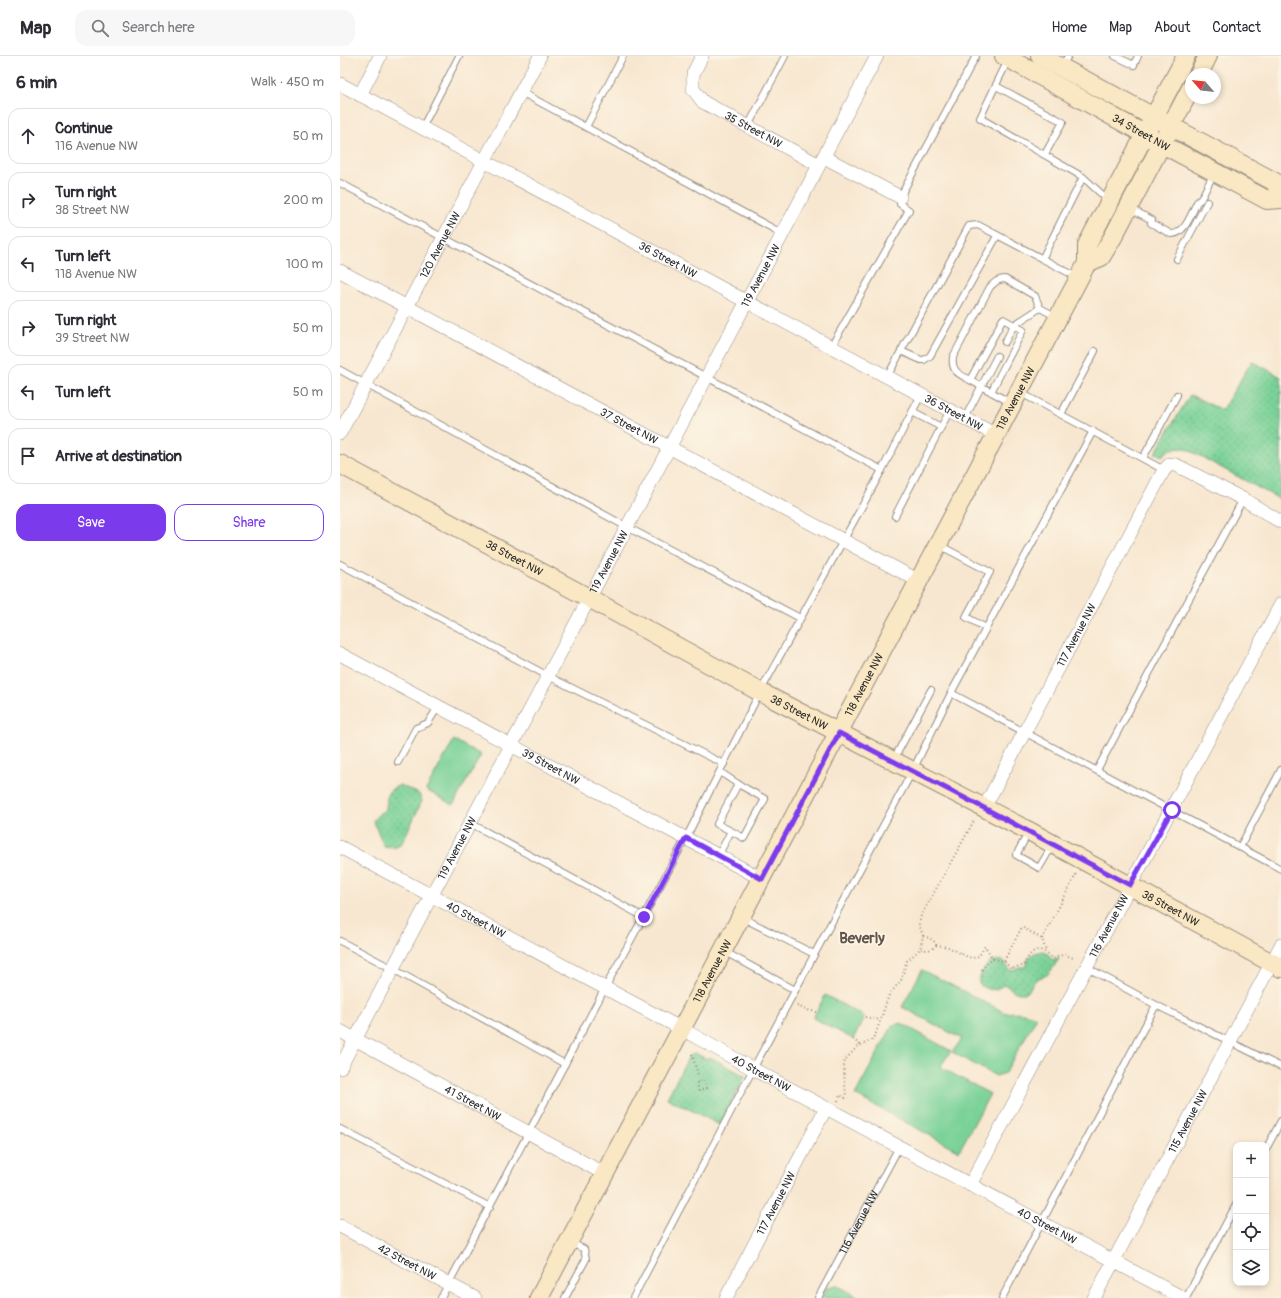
<!DOCTYPE html>
<meta charset="utf-8">
<style>
body{margin:0;font-family:Pangolin,sans-serif;background:#f7f7f7;color:#2b2b33}
.controls{position:absolute;right:12px;bottom:12px;display:grid;overflow:hidden;border-radius:8px;box-shadow:0 2px 6px #0003}
.controls button{width:36px;height:36px;display:grid;place-items:center;padding:0;border:0;border-bottom:1px solid #e1e1e2;background:#fff;color:#2b2b33;font:20px sans-serif}
.compass{position:absolute;left:845px;top:12px;width:36px;height:36px;border-radius:50%;background:#fff;box-shadow:0 2px 6px #0003;rotate:298deg}
.stop{position:absolute;width:12px;height:12px;margin:-9px;border:3px solid #7c3aed;border-radius:50%;background:#fff}
.stop.end{background:#7c3aed;border-color:#fff;box-shadow:0 1px 4px #0008}
.list{margin:0;padding:0;list-style:none}
h2{display:flex;justify-content:space-between;align-items:center;height:52px;margin:0;padding:0 16px;font-size:17px}
h2 small{font-size:13px;font-weight:400;color:#7c7c81}
.list li{display:grid;grid-template-columns:26px 1fr auto;gap:12px;align-items:center;box-sizing:border-box;height:56px;margin:0 8px 8px;padding:0 8px;border:1px solid #e1e1e2;border-radius:12px}
.list b{display:block;font-size:15px;white-space:nowrap}
.list p{margin:0;font-size:13px;white-space:nowrap;color:#7c7c81}
.list em{font-size:13px;font-style:normal;color:#7c7c81}
.actions{display:flex;gap:8px;padding:12px 16px}
.actions a{flex:1;padding:9px 0;border:1px solid #7c3aed;border-radius:12px;text-align:center;font-size:14px;color:#7c3aed}
.actions .main{background:#7c3aed;color:#fff}
.icon{flex:none;width:22px;height:22px;fill:none;stroke:currentColor;stroke-width:2;stroke-linecap:round;stroke-linejoin:round}
.map{position:relative;flex:none;width:941px;height:1242px;overflow:hidden}
header{display:flex;align-items:center;gap:24px;box-sizing:border-box;height:56px;padding:0 20px;background:#fff;border-bottom:1px solid #e1e1e2}
header strong{font-size:19px}
nav{display:flex;gap:22px;margin-inline-start:auto;font-size:14px}
.search{width:280px;height:36px;background:#f7f7f7;display:flex;align-items:center;gap:10px;box-sizing:border-box;padding:0 14px;border-radius:12px;color:#7c7c81;font-size:15px}
main{display:flex}
aside{flex:1;background:#fff}
.map>svg:first-child{display:block}
</style>
<header>
<strong>Map</strong>
<div class="search"><svg class="icon" aria-label="search" viewBox="0 0 24 24"><circle cx="10" cy="10" r="6"/><path d="M15 15l6 6"/></svg>Search here</div>
<nav><a>Home</a><a>Map</a><a>About</a><a>Contact</a></nav>
</header>
<main>
<aside>
<h2>6 min<small>Walk · 450 m</small></h2>
<ul class="list">
<li><svg class="icon" aria-label="ahead" viewBox="0 0 24 24"><path d="M12 20V5M6 11l6-6 6 6"/></svg><div><b>Continue</b><p>116 Avenue NW</p></div><em>50 m</em></li>
<li><svg class="icon" aria-label="right" viewBox="0 0 24 24"><path d="M7 20v-9h11M14 6l5 5-5 5"/></svg><div><b>Turn right</b><p>38 Street NW</p></div><em>200 m</em></li>
<li><svg class="icon" aria-label="left" viewBox="0 0 24 24"><path d="M17 20v-9H6M10 6l-5 5 5 5"/></svg><div><b>Turn left</b><p>118 Avenue NW</p></div><em>100 m</em></li>
<li><svg class="icon" aria-label="right" viewBox="0 0 24 24"><path d="M7 20v-9h11M14 6l5 5-5 5"/></svg><div><b>Turn right</b><p>39 Street NW</p></div><em>50 m</em></li>
<li><svg class="icon" aria-label="left" viewBox="0 0 24 24"><path d="M17 20v-9H6M10 6l-5 5 5 5"/></svg><div><b>Turn left</b></div><em>50 m</em></li>
<li><svg class="icon" aria-label="arrive" viewBox="0 0 24 24"><path d="M6 21V4h12l-3 4 3 4H6"/></svg><div><b>Arrive at destination</b></div></li>
</ul>
<div class="actions"><a class="main">Save</a><a>Share</a></div>
</aside>
<div class="map">
<svg width="941" height="1242" viewBox="0 0 941 1242">
<defs>
<pattern id="park-dots" width="8" height="8" patternUnits="userSpaceOnUse"><rect width="8" height="8" fill="#7ad298"/><path d="M2 2h.1M6 6h.1" fill="none" stroke="#6ab483" stroke-width="1.8" stroke-linecap="round"/></pattern>
</defs>
<rect width="100%" height="100%" fill="#fcf5e5"/>
<filter id="ink" filterUnits="userSpaceOnUse"><feTurbulence type="fractalNoise" baseFrequency=".025" numOctaves="2"/><feDisplacementMap in="SourceGraphic" scale="8" xChannelSelector="R" yChannelSelector="G"/><feConvolveMatrix kernelMatrix="1 2 1 2 8 2 1 2 1" color-interpolation-filters="sRGB"/></filter>
<filter id="wash" filterUnits="userSpaceOnUse"><feTurbulence type="fractalNoise" baseFrequency=".012" numOctaves="4" result="noise"/><feDisplacementMap in="SourceGraphic" scale="16" xChannelSelector="R" yChannelSelector="G"/><feGaussianBlur stdDeviation="0.9" result="paint"/><feColorMatrix in="noise" values="0 0 0 0 0 0 0 0 0 0 0 0 0 0 0 0 0 1.4 0 .05"/><feComposite in="paint" operator="in"/></filter>
<g filter="url(#wash)">
<rect width="100%" height="100%" fill="#f8e7d0"/>
<g fill="#7ad298" stroke="#527e62">
<polygon points="114,684 141,699 113,749 86,734"/>
<path d="M582,914L666,957C677,955 686,957 697,961L665,1017L656,1020L612,996L622,983L562,951Z"/>
<polygon points="485,939 525,961 513,983 473,962"/>
<polygon points="561,967 611,995 600,1011 650,1038 619,1095 515,1039 553,969"/>
<polygon points="496,1229 521,1242 481,1242 486,1232"/>
</g>
<g fill="url(#park-dots)" stroke="#527e62">
<polygon points="912,305 941,321 941,444 845,392 830,393 822,400 815,397 850,339 882,354"/>
<path d="M60,729L79,738L82,745L62,787L54,791L44,790L33,765L39,758L46,753C48,738 44,736 60,729Z"/>
<path d="M703,895L707,897L713,904L717,902L719,903C715,908 712,915 707,919C704,921 699,921 696,924C689,929 692,938 680,937C673,937 670,930 664,929C662,930 660,931 658,932C652,936 643,932 639,928C639,917 649,901 662,905C666,907 668,912 671,915L679,911H686C686,901 693,896 703,895Z"/>
<polygon points="355,997 365,1002 372,1002 405,1020 380,1069 327,1042 349,1000"/>
</g>
</g>
<g filter="url(#ink)">
<g fill="none" stroke-linecap="round" stroke-linejoin="round">
<g stroke="#92897e" stroke-width="8">
<g id="lane">
<polyline points="775,0 794,9 798,0"/>
<polyline points="668,4 640,62 743,121 768,144"/>
<polyline points="721,11 728,0"/>
<polyline points="656,30 723,66 705,98"/>
<polyline points="181,36 443,178"/>
<polyline points="408,70 445,0"/>
<polyline points="246,71 283,0"/>
<polyline points="82,72 119,0"/>
<polyline points="0,127 542,414"/>
<polyline points="789,152 812,164"/>
<path d="M811,167L831,178C845,179 852,156 857,146L861,143L874,117"/>
<polyline points="702,203 743,121"/>
<polyline points="837,203 867,146"/>
<polyline points="665,286 674,269 700,252 717,261"/>
<polyline points="491,291 569,154 560,148 560,141 636,0"/>
<polyline points="561,295 581,304 584,304 590,300 657,180"/>
<polyline points="0,314 287,471 460,562"/>
<polyline points="547,321 629,170 638,169 737,221"/>
<path d="M630,324C619,318 611,316 613,301L650,231C655,226 658,223 665,223L695,240L700,252"/>
<polyline points="651,336 683,274 663,263 630,324 671,347"/>
<polyline points="681,337 824,414"/>
<polyline points="572,356 601,371"/>
<polyline points="721,358 755,295"/>
<polyline points="625,362 657,300"/>
<polyline points="803,402 837,339"/>
<polyline points="555,460 610,354"/>
<polyline points="599,489 650,516 626,561 646,572"/>
<polyline points="0,508 208,620 384,708"/>
<polyline points="611,637 941,813"/>
<polyline points="554,703 591,634"/>
<polyline points="58,706 76,672 88,667 98,651"/>
<polyline points="757,714 903,443"/>
<polyline points="380,716 398,728"/>
<polyline points="130,767 304,861"/>
<polyline points="689,776 676,799 699,812 712,790"/>
<polyline points="900,791 941,714"/>
<polyline points="378,800 391,775 404,782 425,743 398,728 377,768 391,775"/>
<polyline points="403,862 474,898"/>
<polyline points="0,885 53,913 225,1008"/>
<polyline points="385,896 455,934"/>
<polyline points="746,911 816,949 941,1011"/>
<polyline points="0,1073 150,1151"/>
<polyline points="926,1093 941,1065"/>
<polyline points="101,1242 265,932 346,782 420,636 542,414 581,339"/>
<polyline points="225,1242 246,1203 244,1193 229,1186"/>
<polyline points="293,1242 412,1015 573,714 611,637 753,375"/>
<path id="s1" d="M478,1242L559,1091"/>
<polyline points="662,1242 816,949"/>
<polyline points="846,1242 896,1149"/>
</g>
</g>
<g stroke="#92897e" stroke-width="14">
<g id="street">
<path id="s2" d="M362,0L353,18V33L363,46L479,109"/>
<path id="s3" d="M0,28L656,379"/>
<polyline points="20,39 40,0"/>
<polyline points="484,101 560,141"/>
<path id="s4" d="M0,215L579,525"/>
<path id="s5" d="M0,377L200,0"/>
<path id="s6" d="M0,598L422,823"/>
<path id="s7" d="M644,752L824,414L830,408L836,409L903,443L941,466"/>
<path id="s8" d="M0,791L265,932L342,973L413,1013L843,1242"/>
<path id="s9" d="M0,975L265,1118"/>
<path id="s10" d="M0,1012L537,0"/>
<path id="s11" d="M630,1129C733,935 838,742 941,548"/>
<path id="s12" d="M0,1170L135,1242"/>
<path id="s13" d="M386,1242L486,1052"/>
<path id="s14" d="M754,1242L941,889"/>
</g>
</g>
<g stroke="#92897e" stroke-width="20">
<g id="secondary">
<path id="s15" d="M664,0L822,88L927,144L941,143"/>
<polyline points="700,0 935,126 941,141"/>
<polyline points="859,18 868,0"/>
<polyline points="747,207 761,201 773,181 851,32"/>
<path id="s16" d="M0,408L249,542L420,636L689,775L941,912"/>
<path id="s17" d="M199,1242L747,207V189L846,0"/>
</g>
</g>
<g stroke="#92897e" stroke-width="2" stroke-dasharray="1 3" stroke-linecap="butt">
<polyline points="583,880 579,868 581,860 635,763"/>
<path d="M583,880C589,882 594,883 596,889C592,895 587,894 580,893Z"/>
<polyline points="702,883 737,817"/>
<polyline points="596,889 608,891 628,901 633,902 639,900 645,890 653,903"/>
<polyline points="664,905 682,871 702,883 706,895"/>
<path d="M642,914L646,908L653,903L664,905L671,913L679,910H684C690,893 700,888 713,903L724,898L733,902"/>
<polyline points="457,950 467,954 477,956"/>
<polyline points="525,961 540,964"/>
<polyline points="513,983 520,989"/>
<polyline points="352,998 360,1026 364,1025 366,1032 359,1035 357,1027 360,1026"/>
<polyline points="498,1045 500,1039 505,1042 506,1040 504,1017 504,1007 506,1003 517,991 532,984 536,977 549,939 562,923 565,910 567,905 580,893"/>
</g>
<use href="#lane" stroke="#fff" stroke-width="6"/>
<use href="#street" stroke="#fff" stroke-width="13"/>
<use href="#secondary" stroke="#fae7c3" stroke-width="18"/>
</g>
</g>
<g fill="none" stroke-linecap="round" stroke-linejoin="round" filter="url(#ink)">
<polyline stroke="#7c3aed" stroke-width="5" points="304,861 346,782 422,823 499,677 644,752 790,829 832,754"/>
</g>
<g text-anchor="middle" stroke-width="3.5" stroke-linejoin="round" paint-order="stroke">
<g font-size="11" fill="#2b2b2b" stroke="#fcf5e5">
<text dy="4" stroke="none"><textPath href="#s2" startOffset="109">35 Street NW</textPath></text>
<text dy="4" stroke="none"><textPath href="#s15" startOffset="157">34 Street NW</textPath></text>
<text dy="4" stroke="none"><textPath href="#s5" startOffset="213">120 Avenue NW</textPath></text>
<text dy="4" stroke="none"><textPath href="#s3" startOffset="372">36 Street NW</textPath></text>
<text dy="4" stroke="none"><textPath href="#s10" startOffset="897">119 Avenue NW</textPath></text>
<text dy="4" stroke="none"><textPath href="#s17" startOffset="1018">118 Avenue NW</textPath></text>
<text dy="4" stroke="none"><textPath href="#s3" startOffset="696">36 Street NW</textPath></text>
<text dy="4" stroke="none"><textPath href="#s4" startOffset="328">37 Street NW</textPath></text>
<text dy="4" stroke="none"><textPath href="#s16" startOffset="198">38 Street NW</textPath></text>
<text dy="4" stroke="none"><textPath href="#s10" startOffset="573">119 Avenue NW</textPath></text>
<text dy="4" stroke="none"><textPath href="#s7" startOffset="196">117 Avenue NW</textPath></text>
<text dy="4" stroke="none"><textPath href="#s17" startOffset="694">118 Avenue NW</textPath></text>
<text dy="4" stroke="none"><textPath href="#s16" startOffset="522">38 Street NW</textPath></text>
<text dy="4" stroke="none"><textPath href="#s6" startOffset="239">39 Street NW</textPath></text>
<text dy="4" stroke="none"><textPath href="#s10" startOffset="249">119 Avenue NW</textPath></text>
<text dy="4" stroke="none"><textPath href="#s16" startOffset="942">38 Street NW</textPath></text>
<text dy="4" stroke="none"><textPath href="#s8" startOffset="154">40 Street NW</textPath></text>
<text dy="4" stroke="none"><textPath href="#s11" startOffset="294">116 Avenue NW</textPath></text>
<text dy="4" stroke="none"><textPath href="#s17" startOffset="370">118 Avenue NW</textPath></text>
<text dy="4" stroke="none"><textPath href="#s8" startOffset="478">40 Street NW</textPath></text>
<text dy="4" stroke="none"><textPath href="#s9" startOffset="151">41 Street NW</textPath></text>
<text dy="4" stroke="none"><textPath href="#s14" startOffset="200">115 Avenue NW</textPath></text>
<text dy="4" stroke="none"><textPath href="#s13" startOffset="107">117 Avenue NW</textPath></text>
<text dy="4" stroke="none"><textPath href="#s1" startOffset="86">116 Avenue NW</textPath></text>
<text dy="4" stroke="none"><textPath href="#s8" startOffset="802">40 Street NW</textPath></text>
<text dy="4" stroke="none"><textPath href="#s12" startOffset="76">42 Street NW</textPath></text>
</g>
<g font-size="15" font-weight="bold" fill="#63544b" stroke="#fcf5e5">
<text x="522" y="887">Beverly</text>
</g>
</g>
</svg>
<div class="controls">
<button>+</button>
<button>−</button>
<button><svg class="icon" aria-label="locate" viewBox="0 0 24 24"><circle cx="12" cy="12" r="6"/><path d="M12 2v4M12 18v4M2 12h4M18 12h4"/></svg></button>
<button><svg class="icon" aria-label="layers" viewBox="0 0 24 24"><path d="M12 4l9 5-9 5-9-5zM3 14l9 5 9-5"/></svg></button>
</div>
<svg class="compass" viewBox="-18 -18 36 36"><path d="M0-13l5 13h-10z" fill="#e53935"/><path d="M0 13l5-13h-10z" fill="#7c7c81"/></svg>
<div class="stop" style="left:832px;top:754px"></div>
<div class="stop end" style="left:304px;top:861px"></div>
</div>
</main>
